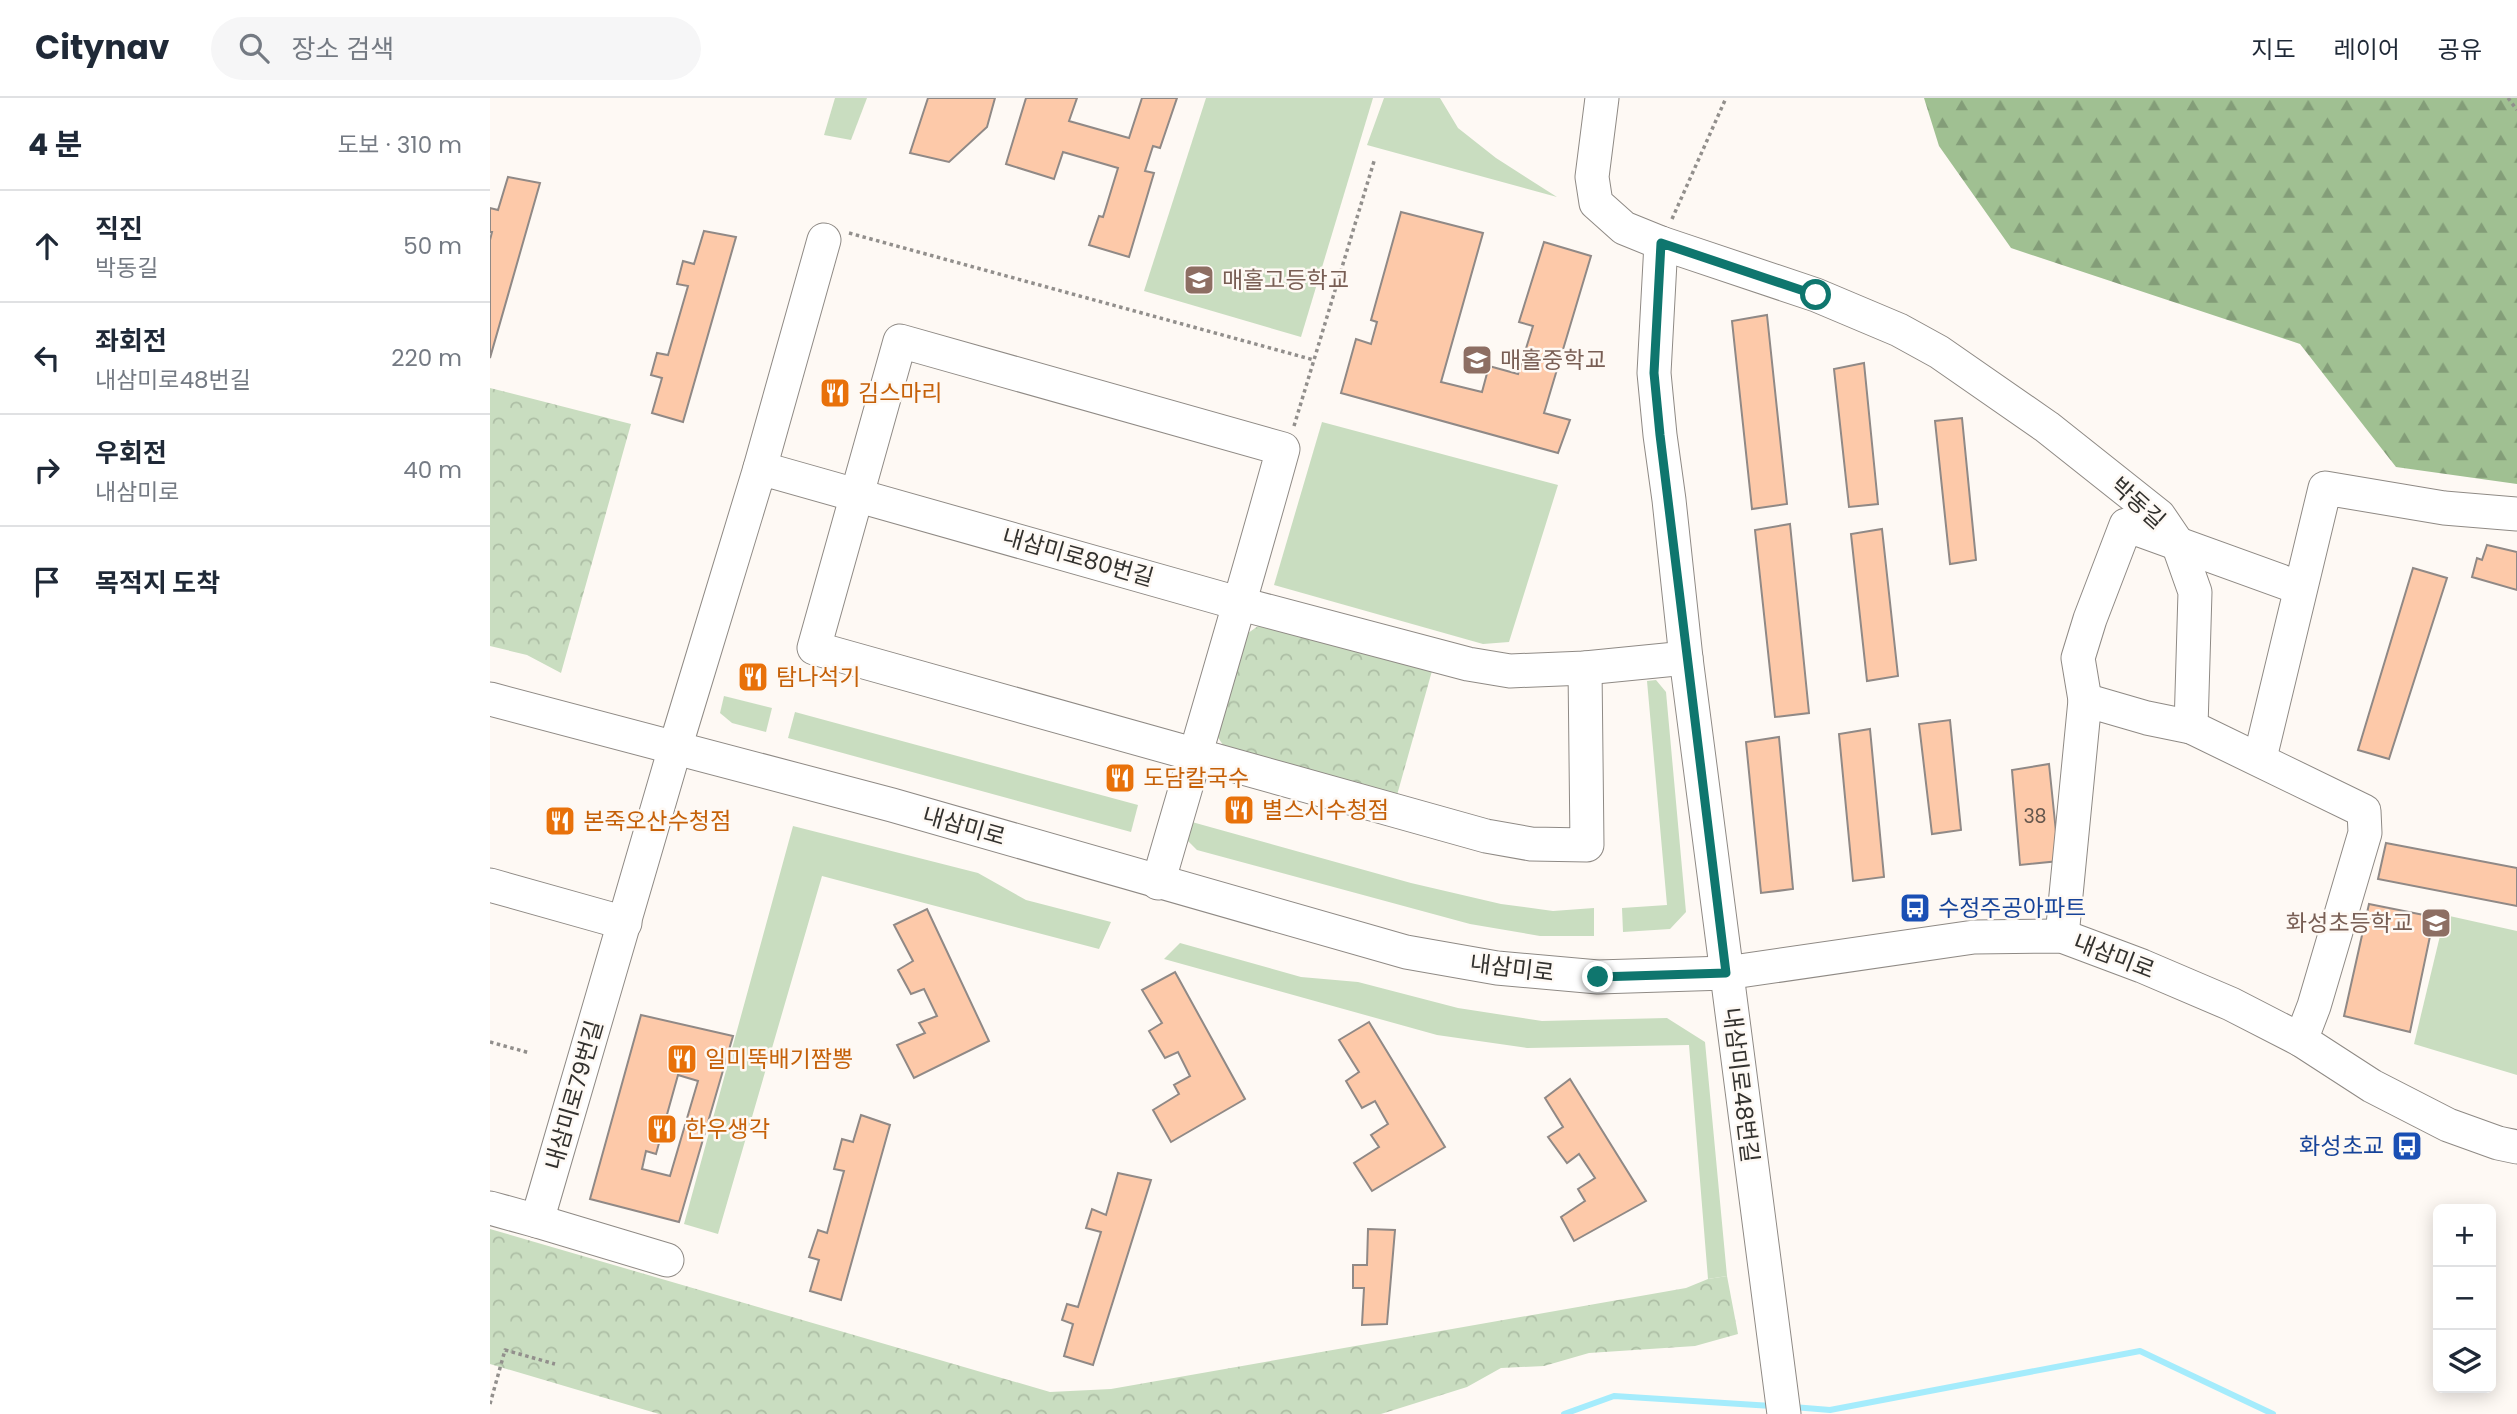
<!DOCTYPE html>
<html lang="ko">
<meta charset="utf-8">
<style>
body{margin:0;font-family:Poppins,"Noto Sans KR",sans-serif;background:#f6f6f7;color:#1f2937}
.controls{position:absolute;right:21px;bottom:21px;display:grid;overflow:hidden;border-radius:10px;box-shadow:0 4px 18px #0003}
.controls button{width:63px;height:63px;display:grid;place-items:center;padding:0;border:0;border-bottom:2px solid #e0e1e3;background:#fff;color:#1f2937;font:35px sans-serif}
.stop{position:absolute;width:21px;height:21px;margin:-16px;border:5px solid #0f766e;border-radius:50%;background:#fff}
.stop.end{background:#0f766e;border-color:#fff;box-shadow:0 2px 7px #0008}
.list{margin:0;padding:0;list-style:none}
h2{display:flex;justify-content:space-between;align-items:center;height:91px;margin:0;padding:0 28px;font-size:30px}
h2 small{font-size:23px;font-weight:400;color:#747a83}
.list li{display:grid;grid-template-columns:46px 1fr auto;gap:21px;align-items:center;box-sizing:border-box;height:112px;padding:0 28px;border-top:2px solid #e0e1e3}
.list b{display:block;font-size:26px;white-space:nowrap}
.list p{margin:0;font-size:23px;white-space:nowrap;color:#747a83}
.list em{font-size:23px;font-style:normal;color:#747a83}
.icon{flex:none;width:38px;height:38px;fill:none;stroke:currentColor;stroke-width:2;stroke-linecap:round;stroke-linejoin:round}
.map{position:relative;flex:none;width:2027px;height:1316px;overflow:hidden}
header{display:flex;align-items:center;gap:42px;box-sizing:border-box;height:98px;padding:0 35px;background:#fff;border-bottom:2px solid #e0e1e3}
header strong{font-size:33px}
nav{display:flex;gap:38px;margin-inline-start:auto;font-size:24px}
.search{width:490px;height:63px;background:#f6f6f7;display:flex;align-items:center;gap:18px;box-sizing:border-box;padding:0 24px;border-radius:38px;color:#747a83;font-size:26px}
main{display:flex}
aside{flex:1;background:#fff}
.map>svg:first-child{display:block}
</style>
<header>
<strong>Citynav</strong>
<div class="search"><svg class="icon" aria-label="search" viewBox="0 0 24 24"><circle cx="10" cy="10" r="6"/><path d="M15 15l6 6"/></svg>장소 검색</div>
<nav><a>지도</a><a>레이어</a><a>공유</a></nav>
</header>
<main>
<aside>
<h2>4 분<small>도보 · 310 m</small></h2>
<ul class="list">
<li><svg class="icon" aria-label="ahead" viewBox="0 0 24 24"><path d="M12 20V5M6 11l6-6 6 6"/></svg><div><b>직진</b><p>박동길</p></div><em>50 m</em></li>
<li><svg class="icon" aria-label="left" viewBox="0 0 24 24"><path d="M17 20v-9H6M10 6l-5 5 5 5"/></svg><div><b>좌회전</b><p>내삼미로48번길</p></div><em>220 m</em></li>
<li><svg class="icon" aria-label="right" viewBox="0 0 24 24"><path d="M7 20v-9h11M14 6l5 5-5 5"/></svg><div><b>우회전</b><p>내삼미로</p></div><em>40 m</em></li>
<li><svg class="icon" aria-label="arrive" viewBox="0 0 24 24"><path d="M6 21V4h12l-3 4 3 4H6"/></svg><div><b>목적지 도착</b></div></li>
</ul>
</aside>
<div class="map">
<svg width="2027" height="1316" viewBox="0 0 2027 1316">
<defs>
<pattern id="forest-firs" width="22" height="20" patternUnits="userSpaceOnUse" patternTransform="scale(1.75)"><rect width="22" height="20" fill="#a0c092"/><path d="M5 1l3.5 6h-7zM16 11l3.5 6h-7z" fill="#839d78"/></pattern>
<pattern id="park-crowns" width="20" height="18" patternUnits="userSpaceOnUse" patternTransform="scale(1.75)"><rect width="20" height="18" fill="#c9ddc0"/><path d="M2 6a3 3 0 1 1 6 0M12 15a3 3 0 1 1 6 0" fill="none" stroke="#adbea5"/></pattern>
</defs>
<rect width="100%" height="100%" fill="#fef9f4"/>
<g fill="#c9ddc0">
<polygon points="345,0 377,0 361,42 334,37"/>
<polygon points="716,0 883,0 811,239 654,193"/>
<polygon points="894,0 950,0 968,30 1006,60 1067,99 877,47"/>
<polygon points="832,324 1068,387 1019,544 993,546 784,487"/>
<polygon points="1166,582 1176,594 1196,814 1180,831 1133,834 1132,810 1177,807 1157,583"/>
<polygon points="234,598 282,610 276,634 242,625 230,615"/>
<polygon points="305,614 648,707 641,734 298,640"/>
<polygon points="702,724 921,785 1011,806 1063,813 1104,810 1104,838 1050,838 980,826 707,752 697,742"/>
<polygon points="303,728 488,775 536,802 621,824 609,851 332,778 228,1136 194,1126"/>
<polygon points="1955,817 2027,833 2027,977 1924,946"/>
<polygon points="690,845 811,879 868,884 968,910 1052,923 1177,920 1215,944 1237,1178 1218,1181 1199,947 1037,950 947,937 674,861"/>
</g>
<polygon fill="url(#forest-firs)" points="1434,0 2027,0 2027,386 1906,369 1810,246 1521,150 1449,48"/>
<g fill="url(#park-crowns)">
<polygon points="0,290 141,326 71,575 37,557 0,548"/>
<polygon points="768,528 942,573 907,697 735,650 727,638 754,538"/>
<polygon points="0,1131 560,1294 621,1291 1196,1190 1218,1181 1237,1178 1248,1236 1205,1248 1099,1255 1054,1268 1011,1270 977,1289 891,1316 169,1316 0,1266"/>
</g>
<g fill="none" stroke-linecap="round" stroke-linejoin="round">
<g stroke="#a5ecfc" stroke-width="6">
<polyline points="1303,1309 1340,1312 1650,1253 1783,1316"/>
<polyline points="1074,1316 1124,1298 1282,1308"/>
</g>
</g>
<g fill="#fdc9a9" stroke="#908986" stroke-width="2" fill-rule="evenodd">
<polygon points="438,0 505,0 497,29 459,64 420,55"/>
<polygon points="536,0 587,0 579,23 639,40 652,0 687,0 670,50 663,48 655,73 664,75 639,159 599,147 609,118 613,119 628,70 573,54 564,81 516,66"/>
<polygon points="18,79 50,85 0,260 0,142 2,134 0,134 0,110 8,112"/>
<polygon points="911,114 993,135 951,284 992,294 999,268 1028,276 1043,228 1029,224 1054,144 1101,158 1054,315 1080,322 1068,355 851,295 866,241 881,246 887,224 881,222"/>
<polygon points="214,133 246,139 193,324 162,315 172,280 161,277 167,255 178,257 198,188 187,186 193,163 204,166"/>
<polygon points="1277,217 1297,406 1262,411 1242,223"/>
<polygon points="1374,265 1388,406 1359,409 1344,271"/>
<polygon points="1472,320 1486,462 1460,466 1445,323"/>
<polygon points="1300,426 1319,615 1285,619 1265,432"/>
<polygon points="1392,431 1408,578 1377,583 1361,436"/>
<polygon points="1997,447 2027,454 2027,492 1982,479 1987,460 1992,462"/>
<polygon points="1923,470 1957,480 1899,661 1868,652"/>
<polygon points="1460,622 1471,732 1442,736 1429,626"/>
<polygon points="1380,631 1394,779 1363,783 1349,636"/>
<polygon points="1289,639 1303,791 1271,795 1256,644"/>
<polygon points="1559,666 1569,763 1530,767 1522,672"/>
<polygon points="1896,745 2027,770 2027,808 1888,781"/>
<polygon points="1879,806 1944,819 1920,934 1854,918"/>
<polygon points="437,811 499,943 424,980 407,947 435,935 429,925 447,918 434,891 421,896 408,872 423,863 404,827"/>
<polygon points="685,874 755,1001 681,1044 663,1012 689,996 684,987 700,978 688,954 675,960 659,933 672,925 652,892"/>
<path d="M151,917L243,938L189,1124L100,1101ZM188,977L208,983L180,1078L152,1071L156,1053L166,1056Z"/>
<polygon points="879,924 955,1049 882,1093 864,1065 889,1049 881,1037 898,1026 885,1003 872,1010 856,983 869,974 849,942"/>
<polygon points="1080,981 1156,1103 1084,1143 1071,1119 1095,1103 1088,1091 1105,1080 1089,1056 1077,1065 1058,1039 1073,1029 1055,1000"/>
<polygon points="371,1017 400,1027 351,1202 320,1193 329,1162 319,1159 328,1132 337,1135 354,1073 344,1071 352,1041 363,1044"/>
<polygon points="628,1075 661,1082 603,1267 574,1258 583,1226 572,1222 577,1206 588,1209 611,1134 596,1130 602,1111 616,1117"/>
<polygon points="878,1131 905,1132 897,1226 872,1227 874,1190 863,1190 863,1167 877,1167"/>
</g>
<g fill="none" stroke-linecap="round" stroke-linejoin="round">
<g stroke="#8f8a85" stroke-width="35">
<g id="minor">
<polyline points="1112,0 1102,79 1106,105 1134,130 1171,145 1326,197 1409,232 1449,254 1557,329 1669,418 1688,446 1705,494 1701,629 1874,713 1875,735 1824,908 1811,942"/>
<polyline points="1171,145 1164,275 1170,337 1179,402 1196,560 1294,1316"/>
<polyline points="270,370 334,142"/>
<polyline points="0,601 402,707 916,854 1007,870 1108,879 1236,875 1484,839 1572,838 1652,868 1741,906 1811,942 1882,988 1958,1027 2008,1045 2027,1049"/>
<polyline points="1595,602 1588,560 1600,521 1636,427 1810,490"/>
<polyline points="1770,660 1835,390 1954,410 2027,416"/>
<path d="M668,785C710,640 753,496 793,351L410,243L324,550L996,738L1041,746L1097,747L1095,570"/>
<polyline points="0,787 135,825"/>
<polyline points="1572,838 1595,602 1657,620 1701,629"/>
<polyline points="0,1110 47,1123 185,650 270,370 751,506 978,566 1020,573 1095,570 1196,560"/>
<polyline points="47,1123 177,1162"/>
</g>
</g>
<g stroke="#928f8c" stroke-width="3.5" stroke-dasharray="3.5 3.5" stroke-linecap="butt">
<polyline points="2018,0 2027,12"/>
<polyline points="1182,121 1236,0"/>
<polyline points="359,135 824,262"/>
<polyline points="804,328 885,60"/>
<polyline points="0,944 40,955"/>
<polyline points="0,1306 15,1252 65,1266"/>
</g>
<use href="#minor" stroke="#fff" stroke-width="33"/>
</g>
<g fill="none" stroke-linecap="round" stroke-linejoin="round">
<polyline stroke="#0f766e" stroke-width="9" points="1108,879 1236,875 1170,337 1164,275 1171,145 1326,197"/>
</g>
<defs>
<g id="school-square" transform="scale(1.575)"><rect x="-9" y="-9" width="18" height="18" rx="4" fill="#8d6e63" stroke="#fef9f4"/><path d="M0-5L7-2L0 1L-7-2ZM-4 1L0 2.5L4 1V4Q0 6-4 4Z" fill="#fff"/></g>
<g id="restaurant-square" transform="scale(1.575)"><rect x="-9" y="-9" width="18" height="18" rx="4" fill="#e8710a" stroke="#fef9f4"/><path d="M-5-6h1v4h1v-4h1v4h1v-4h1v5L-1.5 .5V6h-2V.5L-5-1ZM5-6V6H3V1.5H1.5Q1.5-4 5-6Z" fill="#fff"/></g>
<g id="bus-square" transform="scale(1.575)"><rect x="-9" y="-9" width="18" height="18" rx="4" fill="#1a4fb4" stroke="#fef9f4"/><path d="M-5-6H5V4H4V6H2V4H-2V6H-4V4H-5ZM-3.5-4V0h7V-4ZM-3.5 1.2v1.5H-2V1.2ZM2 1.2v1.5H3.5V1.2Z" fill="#fff"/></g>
</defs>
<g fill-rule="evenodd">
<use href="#school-square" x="709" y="182"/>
<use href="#school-square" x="987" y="262"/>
<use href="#restaurant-square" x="345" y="295"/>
<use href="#restaurant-square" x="263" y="579"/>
<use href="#restaurant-square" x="630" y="680"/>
<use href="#restaurant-square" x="749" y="712"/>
<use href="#restaurant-square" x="70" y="723"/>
<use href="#bus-square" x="1425" y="810"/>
<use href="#school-square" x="1946" y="825"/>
<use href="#restaurant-square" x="192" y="961"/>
<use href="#restaurant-square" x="172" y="1031"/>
<use href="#bus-square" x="1917" y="1048"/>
</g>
<g text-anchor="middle" stroke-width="5" stroke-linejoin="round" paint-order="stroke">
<g font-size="19" fill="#65574d">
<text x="1545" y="725">38</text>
</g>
<g font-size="23" fill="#785e54" stroke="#fef9f4" text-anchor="start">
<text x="732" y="190">매홀고등학교</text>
<text x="1010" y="270">매홀중학교</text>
<text x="1923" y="833" text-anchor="end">화성초등학교</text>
</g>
<g font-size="23" fill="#c56008" stroke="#fef9f4" text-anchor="start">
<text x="368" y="303">김스마리</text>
<text x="286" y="587">탐나석기</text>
<text x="653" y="688">도담칼국수</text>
<text x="772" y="720">별스시수청점</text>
<text x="93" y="731">본죽오산수청점</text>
<text x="215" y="969">일미뚝배기짬뽕</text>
<text x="195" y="1039">한우생각</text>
</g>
<g font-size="23" fill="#32312e" stroke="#fef9f4">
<text transform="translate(1648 405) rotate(42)" y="8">박동길</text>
<text transform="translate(588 459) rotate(16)" y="8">내삼미로80번길</text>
<text transform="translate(474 728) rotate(16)" y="8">내삼미로</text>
<text transform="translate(1624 858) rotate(21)" y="8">내삼미로</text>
<text transform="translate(1022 870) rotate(7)" y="8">내삼미로</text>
<text transform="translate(1251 987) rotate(83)" y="8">내삼미로48번길</text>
<text transform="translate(84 997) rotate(-74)" y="8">내삼미로79번길</text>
</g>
<g font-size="23" fill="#164399" stroke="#fef9f4" text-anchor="start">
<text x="1448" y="818">수정주공아파트</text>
<text x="1894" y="1056" text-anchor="end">화성초교</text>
</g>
</g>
</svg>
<div class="controls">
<button>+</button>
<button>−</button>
<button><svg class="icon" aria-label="layers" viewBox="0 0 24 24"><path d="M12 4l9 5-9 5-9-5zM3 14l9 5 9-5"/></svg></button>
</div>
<div class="stop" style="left:1326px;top:197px"></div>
<div class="stop end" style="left:1108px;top:879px"></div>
</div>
</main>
